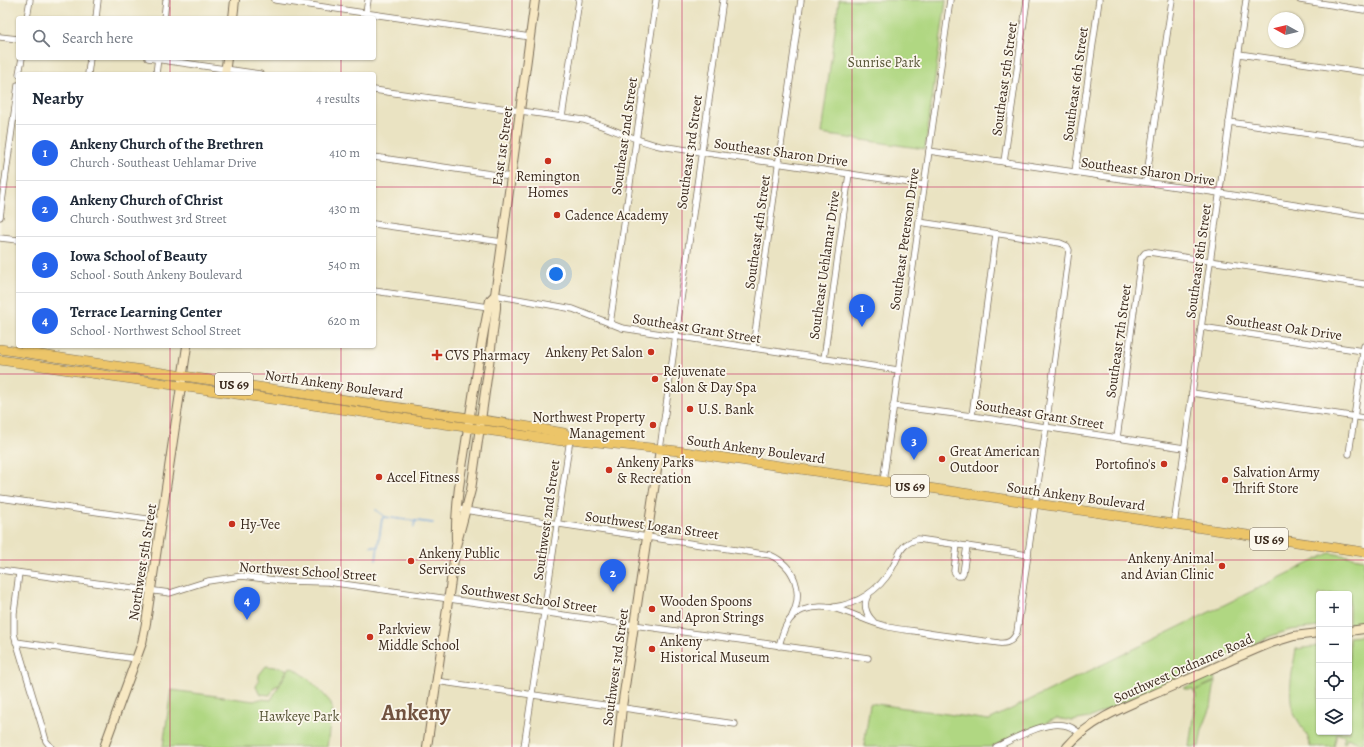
<!DOCTYPE html>
<meta charset="utf-8">
<style>
body{margin:0;font-family:Alegreya,serif;background:#f6f6f7;color:#1f2937}
.controls{position:absolute;right:12px;bottom:12px;display:grid;overflow:hidden;border-radius:4px;box-shadow:0 1px 3px #0004}
.controls button{width:36px;height:36px;display:grid;place-items:center;padding:0;border:0;border-bottom:1px solid #e0e1e3;background:#fff;color:#1f2937;font:20px sans-serif}
.compass{position:absolute;left:1268px;top:12px;width:36px;height:36px;border-radius:50%;background:#fff;box-shadow:0 1px 3px #0004;rotate:278deg}
.you{position:absolute;left:556px;top:274px;width:14px;height:14px;margin:-10px;border:3px solid #fff;border-radius:50%;background:#1a73e8;box-shadow:0 0 0 6px #1a73e833}
.badge{display:grid;place-items:center;width:26px;height:26px;border-radius:50%;background:#2563eb;color:#fff;font-size:13px;font-weight:700}
.pin{position:absolute;translate:-50% -33px;filter:drop-shadow(0 1px 2px #0008)}
.pin::after{content:'';position:absolute;top:21px;width:14px;height:12px;background:inherit;clip-path:polygon(0 0,100% 0,50% 100%)}
.list{margin:0;padding:0;list-style:none}
h2{display:flex;justify-content:space-between;align-items:center;height:52px;margin:0;padding:0 16px;font-size:17px}
h2 small{font-size:13px;font-weight:400;color:#747a83}
.list li{display:grid;grid-template-columns:26px 1fr auto;gap:12px;align-items:center;box-sizing:border-box;height:56px;padding:0 16px;border-top:1px solid #e0e1e3}
.list b{display:block;font-size:15px;white-space:nowrap}
.list p{margin:0;font-size:13px;white-space:nowrap;color:#747a83}
.list em{font-size:13px;font-style:normal;color:#747a83}
.icon{flex:none;width:22px;height:22px;fill:none;stroke:currentColor;stroke-width:2;stroke-linecap:round;stroke-linejoin:round}
.map{position:relative;flex:none;width:1364px;height:747px;overflow:hidden}
.search{position:absolute;background:#fff;box-shadow:0 1px 3px #0004;left:16px;top:16px;width:360px;height:44px;display:flex;align-items:center;gap:10px;box-sizing:border-box;padding:0 14px;border-radius:4px;color:#747a83;font-size:15px}
.panel{position:absolute;background:#fff;box-shadow:0 1px 3px #0004;left:16px;top:72px;width:360px;height:276px;border-radius:4px}
.map>svg:first-child{display:block}
</style>
<div class="map">
<svg width="1364" height="747" viewBox="0 0 1364 747">
<rect width="100%" height="100%" fill="#fbf7ec"/>
<filter id="ink" filterUnits="userSpaceOnUse"><feTurbulence type="fractalNoise" baseFrequency=".025" numOctaves="2"/><feDisplacementMap in="SourceGraphic" scale="8" xChannelSelector="R" yChannelSelector="G"/><feConvolveMatrix kernelMatrix="1 2 1 2 8 2 1 2 1" color-interpolation-filters="sRGB"/></filter>
<filter id="wash" filterUnits="userSpaceOnUse"><feTurbulence type="fractalNoise" baseFrequency=".012" numOctaves="4" result="noise"/><feDisplacementMap in="SourceGraphic" scale="16" xChannelSelector="R" yChannelSelector="G"/><feGaussianBlur stdDeviation="0.9" result="paint"/><feColorMatrix in="noise" values="0 0 0 0 0 0 0 0 0 0 0 0 0 0 0 0 0 1.4 0 .05"/><feComposite in="paint" operator="in"/></filter>
<g filter="url(#wash)">
<rect width="100%" height="100%" fill="#eae3c2"/>
<g fill="#b0d782" stroke="#768050">
<polygon points="839,0 946,0 925,149 821,134"/>
<polygon points="1330,553 1364,559 1364,623 1349,624 1349,594 1319,594 1319,627 1290,630 1271,636 1089,718 1072,721 1057,718 991,747 864,747 870,703 989,720"/>
<path d="M1362,636H1364V742L1362,744L1347,738L1345,743L1343,742L1345,736L1337,734L1334,747H1310C1310,734 1298,724 1293,711C1287,691 1293,669 1296,649L1319,646V732H1349V637Z"/>
<polygon points="266,666 283,668 287,670 278,686 275,686 270,695 260,694 256,687 259,680 259,675"/>
<path d="M290,667C304,672 322,692 331,703L332,708L327,747H163L171,690L254,701L260,699L271,700Z"/>
<polygon points="1210,674 1214,675 1215,681 1196,690 1215,682 1211,707 1202,730 1199,747 1189,747 1196,695 1193,689 1184,689 1184,688"/>
</g>
<g fill="none" stroke-linecap="round" stroke-linejoin="round">
<g stroke="#6da1d9" stroke-width="1.5">
<polyline points="376,510 384,516"/>
<polyline points="414,527 415,521"/>
<polyline points="371,546 378,547"/>
<polyline points="376,560 382,519 384,517 433,523"/>
</g>
</g>
</g>
<g filter="url(#ink)">
<g fill="none" stroke-linecap="round" stroke-linejoin="round">
<g stroke="#786b57" stroke-width="7">
<g id="street">
<polyline points="275,0 530,37"/>
<polyline points="1300,0 1364,10"/>
<polyline points="366,13 368,0"/>
<polyline points="27,18 30,0"/>
<polyline points="96,18 98,0"/>
<polyline points="164,18 166,0"/>
<polyline points="0,37 18,39"/>
<polyline points="1239,54 1364,72"/>
<polyline points="148,58 260,74"/>
<polyline points="19,74 22,58"/>
<polyline points="88,74 90,58"/>
<polyline points="156,74 158,58"/>
<path d="M374,90L584,120C610,127 633,140 660,146L924,185"/>
<polyline points="562,117 579,0"/>
<polyline points="1229,122 1364,142"/>
<polyline points="929,151 1226,194 1364,216"/>
<polyline points="374,157 511,177"/>
<polyline points="1004,162 1027,0"/>
<polyline points="1075,172 1099,0"/>
<polyline points="1146,182 1172,0"/>
<polyline points="0,217 18,85"/>
<polyline points="374,224 502,242"/>
<polyline points="0,238 18,240"/>
<polyline points="374,291 489,307"/>
<polyline points="495,295 573,309 622,328 898,370"/>
<polyline points="610,324 656,0"/>
<polyline points="1201,327 1363,351"/>
<polyline points="753,348 801,0"/>
<polyline points="824,359 849,174"/>
<polyline points="1192,393 1364,418"/>
<polyline points="893,406 972,416 1184,448"/>
<polyline points="972,416 996,234"/>
<polyline points="1117,438 1141,258 1145,253 1149,252 1364,284"/>
<polyline points="660,449 723,0"/>
<polyline points="1349,454 1364,346"/>
<polyline points="883,482 950,0"/>
<polyline points="0,498 161,521"/>
<path d="M457,509L770,555C795,566 804,592 792,616"/>
<polyline points="1174,525 1246,0"/>
<polyline points="957,544 954,571 957,576 961,576 963,573 967,546"/>
<polyline points="0,570 170,593 208,581 242,576 282,581 328,582 868,658"/>
<polyline points="19,573 14,613 14,634 43,730 46,741 51,747"/>
<path d="M869,594C862,603 866,614 873,621"/>
<path d="M834,607C858,604 879,590 891,570C901,554 898,545 918,539L1028,555"/>
<polyline points="16,642 137,659"/>
<path d="M779,646C783,631 787,616 803,610C833,599 858,620 885,626C895,629 905,630 915,631C943,636 971,639 999,643C1008,644 1013,641 1017,632L1046,427L1069,250L1067,246L1060,243L919,222"/>
<polyline points="436,681 735,724"/>
<polyline points="524,747 570,439"/>
<path d="M996,747C1014,739 1044,721 1064,725C1070,726 1075,729 1080,734"/>
</g>
</g>
<g stroke="#786b57" stroke-width="10">
<g id="secondary">
<polyline points="233,18 235,0"/>
<polyline points="225,74 227,58"/>
<path d="M456,540C455,512 459,483 464,455C471,408 478,361 487,315L490,300L495,295"/>
<polyline points="1349,631 1364,629"/>
<polyline points="104,747 142,643 146,623 187,346"/>
<polyline points="427,747 456,546 471,490 489,364 496,308 496,301 495,295 535,0"/>
<polyline points="618,747 622,707 660,449"/>
<path d="M1067,747C1094,715 1138,702 1175,685C1207,671 1239,656 1271,643L1294,636L1319,633"/>
</g>
</g>
<g stroke="#786b57" stroke-width="10">
<g id="primary">
<polyline points="0,349 524,426 564,433 570,439"/>
<polyline points="0,360 562,441 570,439 678,451 1364,552"/>
</g>
</g>
<use href="#street" stroke="#fff" stroke-width="5.5"/>
<use href="#secondary" stroke="#f7e8c3" stroke-width="8"/>
<use href="#primary" stroke="#ecc569" stroke-width="9"/>
</g>
</g>
<path fill="none" stroke="#c2185b" stroke-width="1" stroke-opacity="0.55" d="M170,0V18M341,0V18M512,0V747M682,0V747M852,0V747M1023,0V747M1194,0V747M170,58V74M341,58V74M0,187H18M374,187H1364M170,346V747M341,346V747M0,374H1364M0,560H1364"/>
<g fill="#c8321e" stroke="#fbf7ec" stroke-width="1.5">
<circle cx="548" cy="161" r="4"/>
<circle cx="557" cy="215" r="4"/>
<circle cx="651" cy="352" r="4"/>
<path d="M435 349h4v4h4v4h-4v4h-4v-4h-4v-4h4z"/>
<circle cx="655" cy="379" r="4"/>
<circle cx="690" cy="409" r="4"/>
<circle cx="653" cy="425" r="4"/>
<circle cx="942" cy="459" r="4"/>
<circle cx="1164" cy="464" r="4"/>
<circle cx="609" cy="470" r="4"/>
<circle cx="379" cy="477" r="4"/>
<circle cx="1225" cy="480" r="4"/>
<circle cx="232" cy="524" r="4"/>
<circle cx="411" cy="561" r="4"/>
<circle cx="1222" cy="566" r="4"/>
<circle cx="652" cy="609" r="4"/>
<circle cx="370" cy="637" r="4"/>
<circle cx="652" cy="649" r="4"/>
</g>
<g text-anchor="middle" stroke-width="3.5" stroke-linejoin="round" paint-order="stroke">
<g fill="#fbf7ec" stroke="#75685c" stroke-width="1">
<rect x="215" y="373" width="38" height="22" rx="3"/>
<rect x="891" y="475" width="38" height="22" rx="3"/>
<rect x="1250" y="528" width="38" height="22" rx="3"/>
</g>
<g font-size="13" font-weight="bold" fill="#3b2a1e">
<text x="234" y="389">US 69</text>
<text x="910" y="491">US 69</text>
<text x="1269" y="544">US 69</text>
</g>
<g font-size="14" fill="#585537" stroke="#fbf7ec">
<text x="884" y="67">Sunrise Park</text>
<text x="299" y="721">Hawkeye Park</text>
</g>
<g font-size="14" fill="#3b2a1e" stroke="#fbf7ec">
<text transform="translate(1004 79) rotate(-82)" y="5">Southeast 5th Street</text>
<text transform="translate(1075 84) rotate(-82)" y="5">Southeast 6th Street</text>
<text transform="translate(624 136) rotate(-82)" y="5">Southeast 2nd Street</text>
<text transform="translate(502 146) rotate(-82)" y="5">East 1st Street</text>
<text transform="translate(689 152) rotate(-82)" y="5">Southeast 3rd Street</text>
<text transform="translate(781 152) rotate(8)" y="5">Southeast Sharon Drive</text>
<text transform="translate(1148 171) rotate(8)" y="5">Southeast Sharon Drive</text>
<text transform="translate(757 232) rotate(-82)" y="5">Southeast 4th Street</text>
<text transform="translate(904 239) rotate(-82)" y="5">Southeast Peterson Drive</text>
<text transform="translate(1198 261) rotate(-82)" y="5">Southeast 8th Street</text>
<text transform="translate(824 265) rotate(-82)" y="5">Southeast Uehlamar Drive</text>
<text transform="translate(1284 327) rotate(8)" y="5">Southeast Oak Drive</text>
<text transform="translate(697 328) rotate(9)" y="5">Southeast Grant Street</text>
<text transform="translate(1118 341) rotate(-82)" y="5">Southeast 7th Street</text>
<text transform="translate(334 384) rotate(8)" y="5">North Ankeny Boulevard</text>
<text transform="translate(1040 414) rotate(9)" y="5">Southeast Grant Street</text>
<text transform="translate(756 449) rotate(8)" y="5">South Ankeny Boulevard</text>
<text transform="translate(1076 496) rotate(8)" y="5">South Ankeny Boulevard</text>
<text transform="translate(546 520) rotate(-82)" y="5">Southwest 2nd Street</text>
<text transform="translate(652 525) rotate(8)" y="5">Southwest Logan Street</text>
<text transform="translate(142 562) rotate(-81)" y="5">Northwest 5th Street</text>
<text transform="translate(308 571) rotate(4)" y="5">Northwest School Street</text>
<text transform="translate(529 598) rotate(8)" y="5">Southwest School Street</text>
<text transform="translate(615 667) rotate(-82)" y="5">Southwest 3rd Street</text>
<text transform="translate(1183 668) rotate(-24)" y="5">Southwest Ordnance Road</text>
</g>
<g font-size="14" fill="#3b2a1e" stroke="#fbf7ec" text-anchor="start">
<text x="548" y="181" text-anchor="middle">Remington<tspan x="548" dy="16">Homes</tspan></text>
<text x="565" y="220">Cadence Academy</text>
<text x="643" y="357" text-anchor="end">Ankeny Pet Salon</text>
<text x="445" y="360">CVS Pharmacy</text>
<text x="663" y="376">Rejuvenate<tspan x="663" dy="16">Salon &amp; Day Spa</tspan></text>
<text x="698" y="414">U.S. Bank</text>
<text x="645" y="422" text-anchor="end">Northwest Property<tspan x="645" dy="16">Management</tspan></text>
<text x="950" y="456">Great American<tspan x="950" dy="16">Outdoor</tspan></text>
<text x="617" y="467">Ankeny Parks<tspan x="617" dy="16">&amp; Recreation</tspan></text>
<text x="1156" y="469" text-anchor="end">Portofino's</text>
<text x="1233" y="477">Salvation Army<tspan x="1233" dy="16">Thrift Store</tspan></text>
<text x="387" y="482">Accel Fitness</text>
<text x="240" y="529">Hy-Vee</text>
<text x="419" y="558">Ankeny Public<tspan x="419" dy="16">Services</tspan></text>
<text x="1214" y="563" text-anchor="end">Ankeny Animal<tspan x="1214" dy="16">and Avian Clinic</tspan></text>
<text x="660" y="606">Wooden Spoons<tspan x="660" dy="16">and Apron Strings</tspan></text>
<text x="378" y="634">Parkview<tspan x="378" dy="16">Middle School</tspan></text>
<text x="660" y="646">Ankeny<tspan x="660" dy="16">Historical Museum</tspan></text>
</g>
<g font-size="22" font-weight="bold" fill="#71523f" stroke="#fbf7ec">
<text x="416" y="720">Ankeny</text>
</g>
</g>
</svg>
<div class="controls">
<button>+</button>
<button>−</button>
<button><svg class="icon" aria-label="locate" viewBox="0 0 24 24"><circle cx="12" cy="12" r="6"/><path d="M12 2v4M12 18v4M2 12h4M18 12h4"/></svg></button>
<button><svg class="icon" aria-label="layers" viewBox="0 0 24 24"><path d="M12 4l9 5-9 5-9-5zM3 14l9 5 9-5"/></svg></button>
</div>
<svg class="compass" viewBox="-18 -18 36 36"><path d="M0-13l5 13h-10z" fill="#e53935"/><path d="M0 13l5-13h-10z" fill="#747a83"/></svg>
<div class="you"></div>
<div class="pin badge" style="left:862px;top:327px">1</div>
<div class="pin badge" style="left:613px;top:592px">2</div>
<div class="pin badge" style="left:914px;top:460px">3</div>
<div class="pin badge" style="left:247px;top:620px">4</div>
<div class="search"><svg class="icon" aria-label="search" viewBox="0 0 24 24"><circle cx="10" cy="10" r="6"/><path d="M15 15l6 6"/></svg>Search here</div>
<section class="panel">
<h2>Nearby<small>4 results</small></h2>
<ul class="list">
<li><span class="badge">1</span><div><b>Ankeny Church of the Brethren</b><p>Church · Southeast Uehlamar Drive</p></div><em>410 m</em></li>
<li><span class="badge">2</span><div><b>Ankeny Church of Christ</b><p>Church · Southwest 3rd Street</p></div><em>430 m</em></li>
<li><span class="badge">3</span><div><b>Iowa School of Beauty</b><p>School · South Ankeny Boulevard</p></div><em>540 m</em></li>
<li><span class="badge">4</span><div><b>Terrace Learning Center</b><p>School · Northwest School Street</p></div><em>620 m</em></li>
</ul>
</section>
</div>
